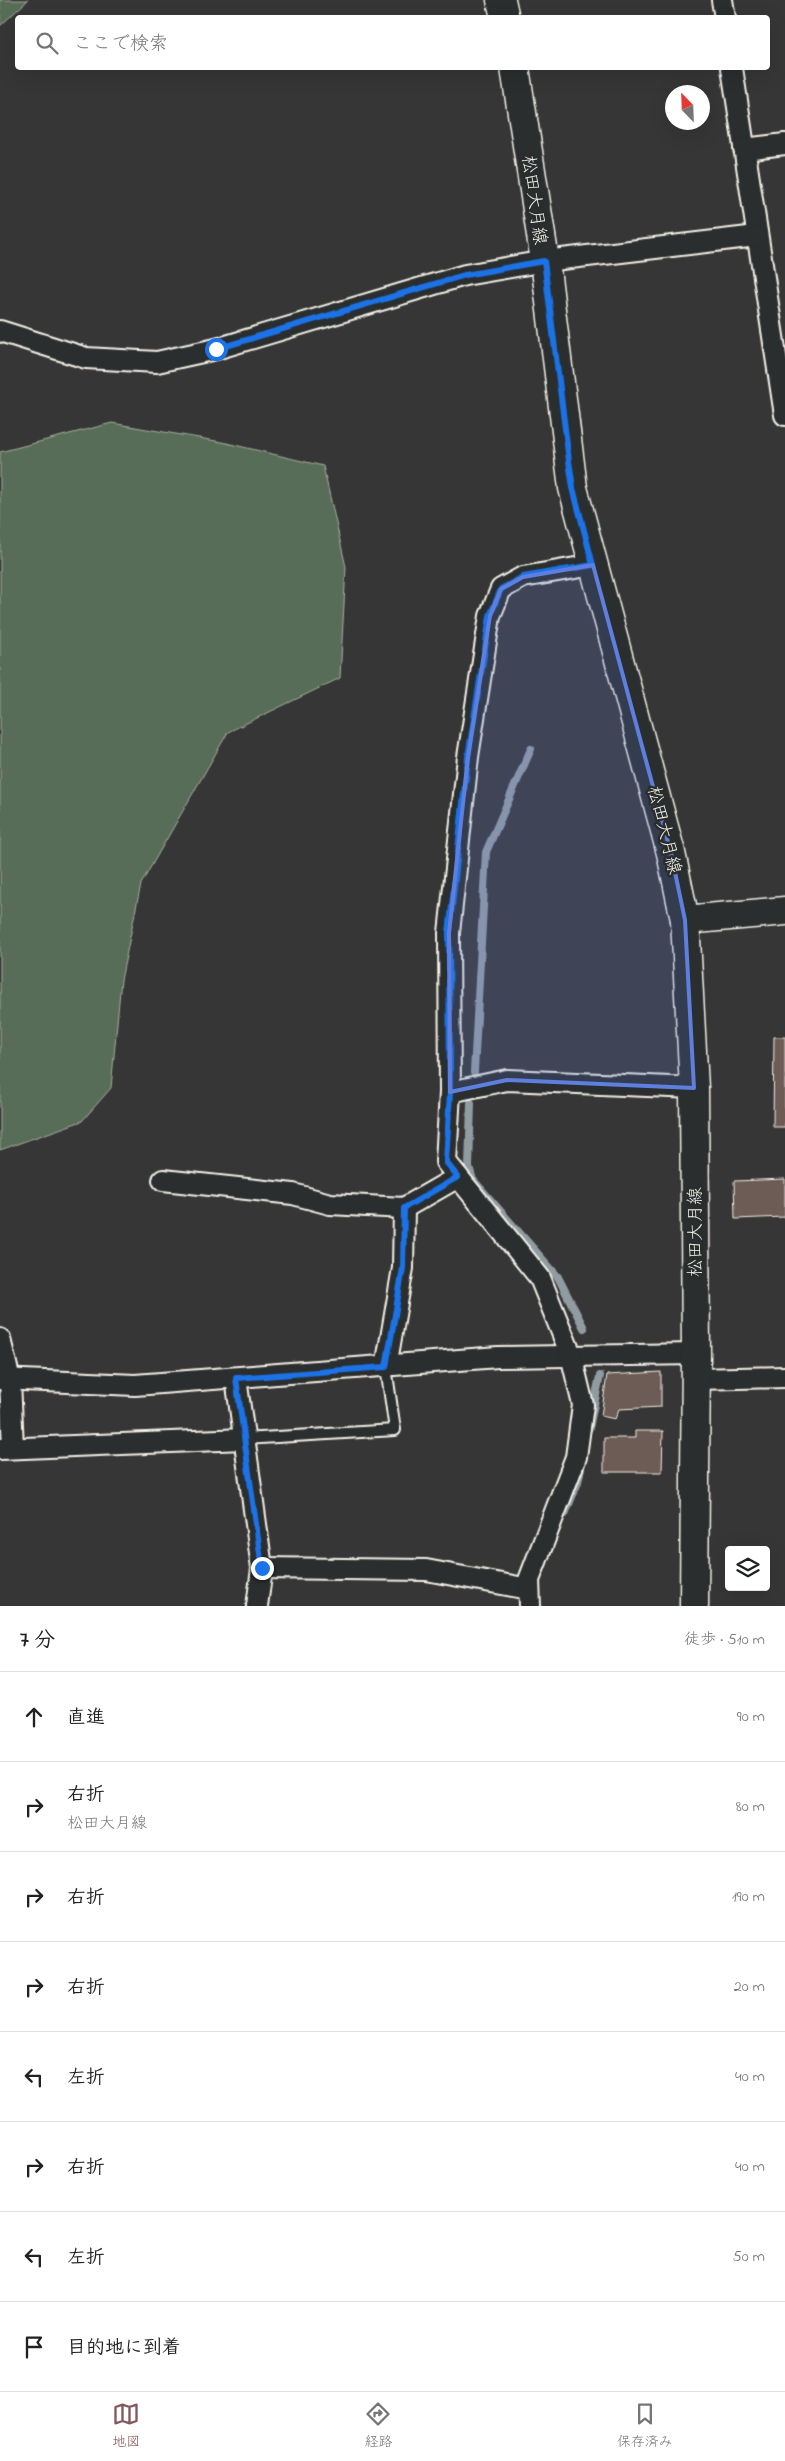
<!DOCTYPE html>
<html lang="ja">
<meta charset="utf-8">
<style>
body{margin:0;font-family:"Indie Flower","Klee One",sans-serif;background:#f6f6f6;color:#202124}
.controls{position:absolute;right:15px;bottom:15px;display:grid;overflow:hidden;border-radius:5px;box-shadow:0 5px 20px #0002}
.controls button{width:45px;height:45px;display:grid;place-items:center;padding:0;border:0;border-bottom:1px solid #e0e0e0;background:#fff;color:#202124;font:25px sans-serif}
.compass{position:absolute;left:665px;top:85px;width:45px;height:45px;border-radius:50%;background:#fff;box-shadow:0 5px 20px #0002;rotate:337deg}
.stop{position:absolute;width:15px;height:15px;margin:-11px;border:4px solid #1a73e8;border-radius:50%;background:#fff}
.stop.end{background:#1a73e8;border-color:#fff;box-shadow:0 1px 5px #0008}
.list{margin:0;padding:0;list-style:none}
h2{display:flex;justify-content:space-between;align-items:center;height:65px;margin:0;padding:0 20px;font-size:21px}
h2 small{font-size:16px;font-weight:400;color:#757577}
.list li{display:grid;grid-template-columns:32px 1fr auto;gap:15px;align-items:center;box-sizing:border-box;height:90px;padding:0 20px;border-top:1px solid #e0e0e0}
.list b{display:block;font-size:19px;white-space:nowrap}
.list p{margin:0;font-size:16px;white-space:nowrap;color:#757577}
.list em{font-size:16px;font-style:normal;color:#757577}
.icon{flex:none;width:28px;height:28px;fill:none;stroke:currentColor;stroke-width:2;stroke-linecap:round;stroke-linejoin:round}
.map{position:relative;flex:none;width:785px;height:1606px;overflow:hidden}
.search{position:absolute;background:#fff;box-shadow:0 5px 20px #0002;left:15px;right:15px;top:15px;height:55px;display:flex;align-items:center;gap:12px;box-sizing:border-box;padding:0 18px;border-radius:5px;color:#757577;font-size:19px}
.sheet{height:785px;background:#fff}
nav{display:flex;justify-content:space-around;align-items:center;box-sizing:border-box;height:70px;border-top:1px solid #e0e0e0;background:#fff;font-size:14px;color:#757577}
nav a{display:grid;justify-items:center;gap:2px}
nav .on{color:#84575d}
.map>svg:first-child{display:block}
</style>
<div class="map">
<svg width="785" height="1606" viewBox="0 0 785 1606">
<rect width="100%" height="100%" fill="#373636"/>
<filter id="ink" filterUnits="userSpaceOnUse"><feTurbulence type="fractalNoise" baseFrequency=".02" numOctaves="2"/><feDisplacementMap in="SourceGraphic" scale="10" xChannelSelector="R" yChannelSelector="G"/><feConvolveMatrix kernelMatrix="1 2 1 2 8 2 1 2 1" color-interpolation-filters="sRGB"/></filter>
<g filter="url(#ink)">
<g fill="#596d58" stroke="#a6afa0">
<polygon points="0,0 28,0 0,26"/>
<polygon points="112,423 222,442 323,466 346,567 340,678 228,732 141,884 121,980 111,1088 82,1121 0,1150 0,452"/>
</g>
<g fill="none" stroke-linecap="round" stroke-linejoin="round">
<g stroke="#909ca2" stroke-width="8">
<polyline points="474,1072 486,852 531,749"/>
<polyline points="471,1103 469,1167 473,1180 558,1277 584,1328"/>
<polyline points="589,1428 600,1376"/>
<polyline points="565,1514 578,1482 581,1468"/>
</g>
</g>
<g fill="#6c5b54" stroke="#f4f1e8">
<polygon points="774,1037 785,1037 785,1127 773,1127"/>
<polygon points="785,1179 785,1217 735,1219 734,1181"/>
<polygon points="661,1372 661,1407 619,1409 615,1419 601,1416 607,1375"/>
<polygon points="635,1431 663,1431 662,1472 604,1472 604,1438 635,1438"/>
</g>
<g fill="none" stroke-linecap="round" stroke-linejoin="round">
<g stroke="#f4f1e8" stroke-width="14">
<polyline id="lane" points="244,1439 395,1430 386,1367"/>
</g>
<g stroke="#f4f1e8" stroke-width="24">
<g id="street">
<polyline points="722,0 725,18"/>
<polyline points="732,68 785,415"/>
<polyline points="744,149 785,144"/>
<polyline points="0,331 86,358 157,362 216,349 465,275 545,261 757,236"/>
<polyline points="450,1092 507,1080 694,1088"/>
<polyline points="163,1180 293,1194 330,1204 404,1208 458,1177"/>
<polyline points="0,1339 10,1380 13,1448"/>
<polyline points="386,1367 403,1268 404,1208"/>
<polyline points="236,1378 262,1568 257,1606"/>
<polyline points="0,1379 135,1385 498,1357 696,1354"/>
<polyline points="696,1379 785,1377"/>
<polyline points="0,1449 244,1439"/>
<polyline points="262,1568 426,1570 529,1589"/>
<polyline points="530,1606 529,1580 576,1457 583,1405 571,1355 540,1278 446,1162 450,1092 449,933 468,757 490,616 501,589 523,577 593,565"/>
</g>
</g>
<g stroke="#f4f1e8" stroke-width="31">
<g id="secondary">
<polyline points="501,0 505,18"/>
<polyline points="515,68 545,261 573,488 671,853 685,920 694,1088 696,1354 694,1606"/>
<polyline points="685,920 785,911"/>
</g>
</g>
<use href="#lane" stroke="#2a2d2e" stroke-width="10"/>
<use href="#street" stroke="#2a2d2e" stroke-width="20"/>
<use href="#secondary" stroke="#2a2d2e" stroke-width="28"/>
</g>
</g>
<g fill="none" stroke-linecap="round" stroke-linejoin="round" filter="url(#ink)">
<polyline stroke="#1a73e8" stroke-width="6" points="216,349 465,275 544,261 569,461 573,488 593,565 523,577 501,589 490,616 468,757 449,933 450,1092 446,1162 458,1177 404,1208 403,1268 386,1367 236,1378 262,1568"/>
</g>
<path fill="#5e7fdd" fill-opacity="0.2" stroke="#5e7fdd" stroke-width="4" stroke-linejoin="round" d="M593,565L671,853L685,920L694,1088L507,1080L450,1092L449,933L468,757L490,616L501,589L523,577Z"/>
<g text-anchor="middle" stroke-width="5" stroke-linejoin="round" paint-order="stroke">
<g font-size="18" fill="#f4f1e8" stroke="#2a2d2e">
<text transform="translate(535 200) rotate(82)" y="6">松田大月線</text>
<text transform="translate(665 830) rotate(76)" y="6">松田大月線</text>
<text transform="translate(695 1232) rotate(-90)" y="6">松田大月線</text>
</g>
</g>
</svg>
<div class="controls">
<button><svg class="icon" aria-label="layers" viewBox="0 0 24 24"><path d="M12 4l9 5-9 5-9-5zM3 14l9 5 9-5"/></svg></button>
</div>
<svg class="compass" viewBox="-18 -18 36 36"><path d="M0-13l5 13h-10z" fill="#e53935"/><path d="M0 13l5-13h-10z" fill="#757577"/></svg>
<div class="stop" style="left:216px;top:349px"></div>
<div class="stop end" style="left:262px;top:1568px"></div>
<div class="search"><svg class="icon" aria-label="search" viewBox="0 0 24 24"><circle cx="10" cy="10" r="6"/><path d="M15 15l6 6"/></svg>ここで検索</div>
</div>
<section class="sheet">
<h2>7 分<small>徒歩 · 510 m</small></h2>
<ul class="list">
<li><svg class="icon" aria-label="ahead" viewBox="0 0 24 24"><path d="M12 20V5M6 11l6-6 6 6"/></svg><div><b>直進</b></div><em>90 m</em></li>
<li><svg class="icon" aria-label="right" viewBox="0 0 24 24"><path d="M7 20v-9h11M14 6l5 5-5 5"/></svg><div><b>右折</b><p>松田大月線</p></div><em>80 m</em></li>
<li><svg class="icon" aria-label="right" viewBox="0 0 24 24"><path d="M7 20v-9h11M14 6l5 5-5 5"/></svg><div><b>右折</b></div><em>190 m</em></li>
<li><svg class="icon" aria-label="right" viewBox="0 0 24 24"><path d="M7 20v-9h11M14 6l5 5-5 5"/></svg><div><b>右折</b></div><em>20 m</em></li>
<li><svg class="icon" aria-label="left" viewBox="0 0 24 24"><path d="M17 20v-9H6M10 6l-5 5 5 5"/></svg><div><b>左折</b></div><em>40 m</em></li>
<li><svg class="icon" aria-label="right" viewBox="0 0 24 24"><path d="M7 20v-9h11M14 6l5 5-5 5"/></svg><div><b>右折</b></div><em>40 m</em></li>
<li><svg class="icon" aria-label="left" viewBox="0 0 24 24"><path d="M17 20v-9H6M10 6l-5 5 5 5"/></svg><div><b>左折</b></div><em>50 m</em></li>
<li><svg class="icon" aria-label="arrive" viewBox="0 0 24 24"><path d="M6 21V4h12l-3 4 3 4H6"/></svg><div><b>目的地に到着</b></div></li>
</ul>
</section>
<nav>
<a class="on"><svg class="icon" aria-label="map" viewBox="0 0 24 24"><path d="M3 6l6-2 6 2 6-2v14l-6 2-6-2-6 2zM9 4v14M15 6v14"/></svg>地図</a>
<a><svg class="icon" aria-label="directions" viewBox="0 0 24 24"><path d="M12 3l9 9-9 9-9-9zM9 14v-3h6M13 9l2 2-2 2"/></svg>経路</a>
<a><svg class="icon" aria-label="saved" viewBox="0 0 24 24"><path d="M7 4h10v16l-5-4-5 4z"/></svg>保存済み</a>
</nav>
